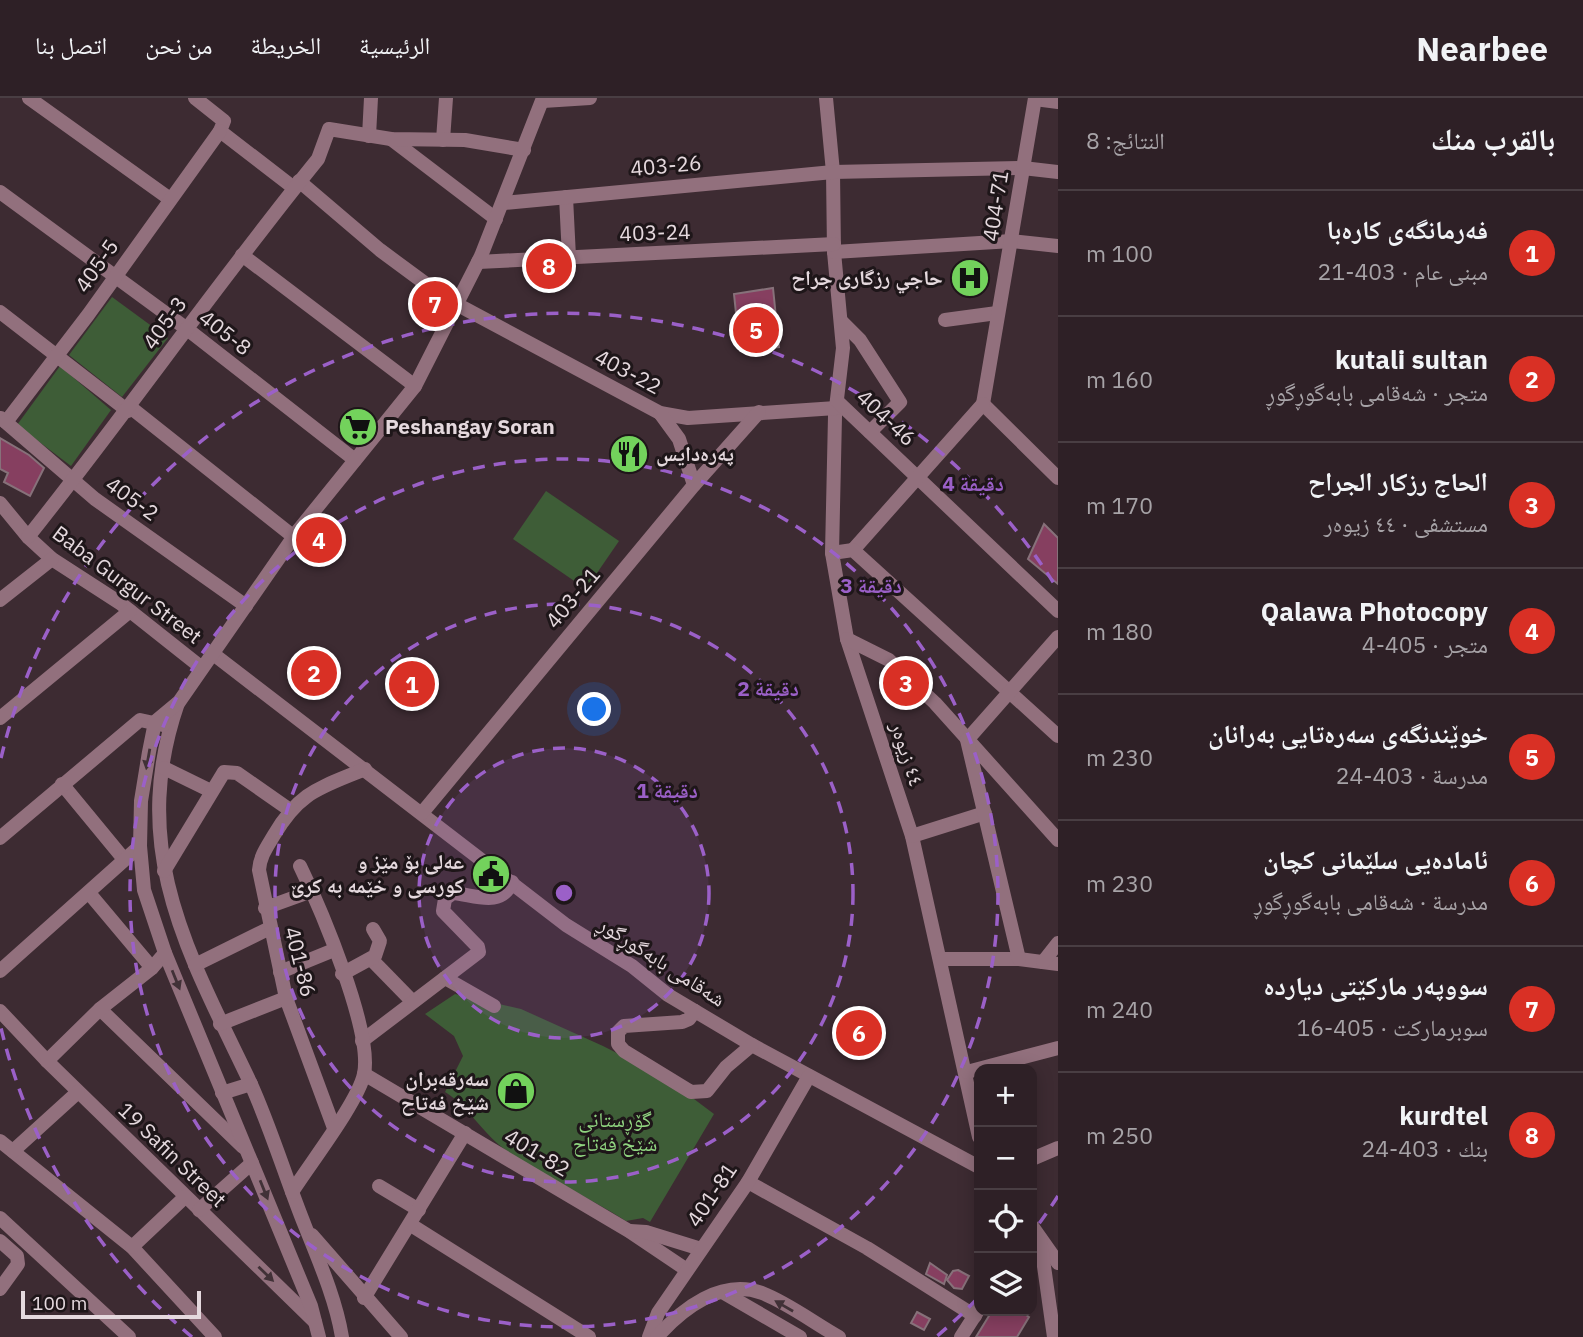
<!DOCTYPE html>
<html lang="ar">
<meta charset="utf-8">
<style>
body{margin:0;font-family:"IBM Plex Sans","Noto Naskh Arabic",sans-serif;background:#3a2d32;color:#f1f3f6;direction:rtl}
.controls{position:absolute;right:21px;bottom:21px;display:grid;overflow:hidden;border-radius:14px;box-shadow:0 4px 18px #0003}
.controls button{width:63px;height:63px;display:grid;place-items:center;padding:0;border:0;border-bottom:2px solid #493e43;background:#2e2026;color:#f1f3f6;font:35px sans-serif}
.scale{position:absolute;left:21px;bottom:18px;width:180px;box-sizing:border-box;padding-left:7px;border:4px solid #e5d9de;border-top:0;font-size:19px;line-height:24px;white-space:nowrap;color:#e5d9de;-webkit-text-stroke:5px #1e1619;paint-order:stroke}
.you{position:absolute;left:595px;top:612px;width:24px;height:24px;margin:-18px;border:5px solid #fff;border-radius:50%;background:#1a73e8;box-shadow:0 0 0 10px #1a73e833}
.badge{display:grid;place-items:center;width:46px;height:46px;border-radius:50%;background:#d93025;color:#fff;font-size:23px;font-weight:700}
.pin{position:absolute;translate:-50% -50%;border:4px solid #fff;box-shadow:0 2px 7px #0006}
.list{margin:0;padding:0;list-style:none}
h2{display:flex;justify-content:space-between;align-items:center;height:91px;margin:0;padding:0 28px;font-size:30px}
h2 small{font-size:23px;font-weight:400;color:#a7a3a7}
.list li{display:grid;grid-template-columns:46px 1fr auto;gap:21px;align-items:center;box-sizing:border-box;height:126px;padding:0 28px;border-top:2px solid #493e43}
.list b{display:block;font-size:26px;white-space:nowrap}
.list p{margin:0;font-size:23px;white-space:nowrap;color:#a7a3a7}
.list em{font-size:23px;font-style:normal;color:#a7a3a7}
.icon{flex:none;width:38px;height:38px;fill:none;stroke:currentColor;stroke-width:2;stroke-linecap:round;stroke-linejoin:round}
.map{position:relative;flex:none;width:1058px;height:1239px;overflow:hidden;direction:ltr}
header{display:flex;align-items:center;gap:42px;box-sizing:border-box;height:98px;padding:0 35px;background:#2e2026;border-bottom:2px solid #493e43}
header strong{font-size:33px}
nav{display:flex;gap:38px;margin-inline-start:auto;font-size:24px}
main{display:flex}
aside{flex:1;background:#2e2026}
.map>svg:first-child{display:block}
</style>
<header>
<strong>Nearbee</strong>
<nav><a>الرئيسية</a><a>الخريطة</a><a>من نحن</a><a>اتصل بنا</a></nav>
</header>
<main>
<aside>
<h2>بالقرب منك<small>النتائج: 8</small></h2>
<ul class="list">
<li><span class="badge">1</span><div><b>فەرمانگەی کارەبا</b><p>مبنى عام · 403-21</p></div><em>100 m</em></li>
<li><span class="badge">2</span><div><b>kutali sultan</b><p>متجر · شەقامی بابەگوڕگوڕ</p></div><em>160 m</em></li>
<li><span class="badge">3</span><div><b>الحاج رزكار الجراح</b><p>مستشفى · ٤٤ زیوەر</p></div><em>170 m</em></li>
<li><span class="badge">4</span><div><b>Qalawa Photocopy</b><p>متجر · 405-4</p></div><em>180 m</em></li>
<li><span class="badge">5</span><div><b>خوێندنگەی سەرەتایی بەرانان</b><p>مدرسة · 403-24</p></div><em>230 m</em></li>
<li><span class="badge">6</span><div><b>ئامادەیی سلێمانی کچان</b><p>مدرسة · شەقامی بابەگوڕگوڕ</p></div><em>230 m</em></li>
<li><span class="badge">7</span><div><b>سووپەر مارکێتی دیاردە</b><p>سوبرماركت · 405-16</p></div><em>240 m</em></li>
<li><span class="badge">8</span><div><b>kurdtel</b><p>بنك · 403-24</p></div><em>250 m</em></li>
</ul>
</aside>
<div class="map">
<svg width="1058" height="1239" viewBox="0 0 1058 1239">
<rect width="100%" height="100%" fill="#3d2b32"/>
<g fill="#3e5d37">
<polygon points="112,199 168,240 122,299 69,257"/>
<polygon points="60,268 111,312 71,368 17,327"/>
<polygon points="546,393 619,443 586,491 513,441"/>
<path d="M455,896L521,911L603,948L666,980L714,1016L650,1124L643,1120L626,1123C586,1097 540,1078 503,1050C481,1033 468,1008 445,994L463,958L454,938L425,916Z"/>
</g>
<g fill="#863f60" stroke="#87717a" stroke-width="2">
<polygon points="773,190 779,249 740,253 734,196"/>
<polygon points="0,340 29,357 44,370 30,398 4,384 8,375 0,371"/>
<polygon points="1044,426 1058,440 1058,486 1028,461"/>
<polygon points="930,1165 947,1177 944,1186 926,1176"/>
<polygon points="958,1172 969,1178 962,1191 954,1190 947,1182 953,1173"/>
<polygon points="992,1213 1019,1213 1029,1219 1017,1239 976,1239"/>
<polygon points="917,1214 930,1221 924,1232 911,1225"/>
</g>
<g fill="none" stroke-linecap="round" stroke-linejoin="round">
<g stroke="#92707d" stroke-width="14">
<polyline points="29,0 170,101"/>
<polyline points="195,0 224,23 220,33 294,90"/>
<polyline points="826,0 833,74 834,154 843,250 835,318 832,455 847,541 912,738 979,1039"/>
<polyline points="1035,1 1058,4"/>
<polyline points="543,3 590,0"/>
<polyline points="369,38 371,0"/>
<polyline points="391,41 496,121"/>
<polyline points="443,42 446,0"/>
<polyline points="299,83 380,152 445,200 660,315 688,320 836,310"/>
<polyline points="0,94 187,231 355,362"/>
<polyline points="566,99 569,159"/>
<polyline points="504,105 833,74 1023,70 1058,74"/>
<polyline points="834,154 1012,143 1058,148"/>
<polyline points="242,157 415,288"/>
<polyline points="478,164 834,146"/>
<polyline points="0,214 128,313"/>
<polyline points="945,222 997,215"/>
<polyline points="841,223 860,242 900,304 870,334"/>
<polyline points="837,303 1058,513"/>
<polyline points="983,306 1035,0"/>
<polyline points="983,306 1058,380"/>
<polyline points="130,309 294,439"/>
<polyline points="660,315 679,341 694,387"/>
<polyline points="1,320 95,401 246,508"/>
<polyline points="6,324 88,217 220,33"/>
<polyline points="0,405 28,439 52,461 120,505 202,570"/>
<path d="M28,439C127,315 218,184 318,61L329,31L391,41L465,42L524,52"/>
<polyline points="853,452 983,306"/>
<polyline points="832,455 853,452 1058,638"/>
<polyline points="0,502 52,461"/>
<polyline points="847,541 889,562 935,605 1058,742"/>
<polyline points="212,555 566,827 632,868 668,897 752,947 979,1069"/>
<path d="M178,605C127,752 189,856 250,984C271,1030 286,1081 305,1128C319,1163 336,1202 342,1239"/>
<polyline points="0,620 130,513"/>
<polyline points="164,670 211,693"/>
<polyline points="62,686 123,760"/>
<polyline points="422,715 694,387 759,314"/>
<polyline points="912,738 985,715"/>
<polyline points="0,740 140,622 163,627"/>
<polyline points="164,773 224,674 237,675 290,712"/>
<polyline points="89,795 152,870"/>
<polyline points="265,810 312,793"/>
<polyline points="371,861 412,903"/>
<polyline points="942,861 1019,861 1058,866"/>
<polyline points="1019,861 967,642 1058,539"/>
<polyline points="1043,864 1058,845"/>
<polyline points="195,867 270,830"/>
<polyline points="0,873 140,748"/>
<polyline points="280,874 334,852"/>
<polyline points="342,876 375,858 380,843 373,831"/>
<polyline points="445,880 494,908"/>
<polyline points="100,911 243,1049"/>
<polyline points="0,913 47,963 315,1224"/>
<polyline points="695,913 689,921 682,924 624,928 618,934 618,946 624,953 691,994 707,993 726,969 752,947"/>
<polyline points="220,926 286,900"/>
<path d="M362,943L479,854L478,849L443,813L445,801L453,795C475,797 501,810 512,784"/>
<polyline points="47,963 100,911 152,870 165,855"/>
<polyline points="967,974 1058,950"/>
<polyline points="364,976 629,1133 687,1172"/>
<polyline points="222,995 251,986"/>
<path d="M334,1030L286,900L259,772C260,758 267,749 274,737C300,693 320,690 365,671"/>
<polyline points="0,1043 132,1149 215,1239"/>
<polyline points="13,1053 78,994"/>
<polyline points="1032,1061 1058,1050"/>
<polyline points="748,1084 867,1150 975,1218"/>
<polyline points="379,1088 419,1112"/>
<path d="M292,1094C309,1067 358,1004 364,976C373,933 320,809 300,768"/>
<polyline points="199,1112 252,1065"/>
<polyline points="0,1120 129,1239"/>
<polyline points="411,1127 589,1239"/>
<polyline points="1032,1128 1058,1165"/>
<polyline points="630,1133 646,1134 701,1151"/>
<polyline points="312,1137 401,1239"/>
<polyline points="1040,1140 1054,1239"/>
<polyline points="0,1143 17,1158 18,1166 0,1191"/>
<polyline points="132,1149 185,1099"/>
<polyline points="724,1195 800,1239"/>
<polyline points="364,1200 465,1035"/>
<polyline points="319,1239 311,1208 165,855 144,792 140,748 141,703 149,654 155,624 179,604 297,434 415,288 481,158 543,0"/>
<polyline points="649,1239 658,1215 748,1084 809,978"/>
<path d="M657,1239C682,1211 721,1180 762,1195C788,1205 814,1225 839,1239"/>
<polyline points="961,1239 979,1211"/>
</g>
</g>
<defs><path id="oneway-solid" d="M-6-.8H1V-3.2L6.5 0L1 3.2V.8H-6Z" transform="scale(1.75)"/></defs>
<g fill="#413137">
<use href="#oneway-solid" transform="translate(148 661) rotate(100)"/>
<use href="#oneway-solid" transform="translate(176 882) rotate(68)"/>
<use href="#oneway-solid" transform="translate(264 1092) rotate(68)"/>
<use href="#oneway-solid" transform="translate(266 1176) rotate(44)"/>
<use href="#oneway-solid" transform="translate(784 1208) rotate(-150)"/>
</g>
<circle cx="564" cy="795" r="145" fill="#9b60c8" fill-opacity=".12"/>
<g fill="none" stroke="#9b60c8" stroke-width="3.5" stroke-dasharray="12 9">
<circle cx="564" cy="795" r="145"/>
<circle cx="564" cy="795" r="289"/>
<circle cx="564" cy="795" r="434"/>
<path d="M1058 1098A579 579 0 0 1 1032 1135M977 1201A579 579 0 0 1 936 1239M192 1239A579 579 0 0 1 1 930M1 660A579 579 0 0 1 1058 492"/>
</g>
<defs>
<g id="hospital-disc" transform="scale(2.0125)"><circle r="9.5" fill="#73d25c" stroke="#1e1619"/><path d="M-5-5h3v3.5h4V-5h3V5h-3V1.5h-4V5h-3Z" fill="#111"/></g>
<g id="supermarket-disc" transform="scale(2.0125)"><circle r="9.5" fill="#73d25c" stroke="#1e1619"/><path d="M-6-5.5h2.5l.6 2H6L4.5 2H-2.5L-4.4-4H-6ZM-1.5 3.2a1.3 1.3 0 1 0 .1 0ZM3 3.2a1.3 1.3 0 1 0 .1 0Z" fill="#111"/></g>
<g id="restaurant-disc" transform="scale(2.0125)"><circle r="9.5" fill="#73d25c" stroke="#1e1619"/><path d="M-5-6h1v4h1v-4h1v4h1v-4h1v5L-1.5 .5V6h-2V.5L-5-1ZM5-6V6H3V1.5H1.5Q1.5-4 5-6Z" fill="#111"/></g>
<g id="civic-disc" transform="scale(2.0125)"><circle r="9.5" fill="#73d25c" stroke="#1e1619"/><path d="M-.6-6.5H3V-4.5H.6V-3L4-1V1h2V6H-6V1h2V-1L-.6-3ZM-1.2 2.5V6h2.4V2.5Z" fill="#111"/></g>
<g id="shop-disc" transform="scale(2.0125)"><circle r="9.5" fill="#73d25c" stroke="#1e1619"/><path d="M-5-2.5h2.3a2.7 3.5 0 0 1 5.4 0H5L5.5 6h-11ZM-1.5-2.5h3a1.5 2.3 0 0 0-3 0Z" fill="#111"/></g>
</defs>
<g fill-rule="evenodd">
<use href="#hospital-disc" x="970" y="180"/>
<use href="#supermarket-disc" x="358" y="329"/>
<use href="#restaurant-disc" x="629" y="356"/>
<use href="#civic-disc" x="491" y="776"/>
<use href="#shop-disc" x="516" y="993"/>
</g>
<g text-anchor="middle" stroke-width="6" stroke-linejoin="round" paint-order="stroke">
<g font-size="21" fill="#e5d9de" stroke="#1e1619">
<text transform="translate(666 68) rotate(-5)" y="7">403-26</text>
<text transform="translate(996 108) rotate(-81)" y="7">404-71</text>
<text transform="translate(655 135) rotate(-2)" y="7">403-24</text>
<text transform="translate(97 168) rotate(-55)" y="7">405-5</text>
<text transform="translate(165 225) rotate(-54)" y="7">405-3</text>
<text transform="translate(225 235) rotate(38)" y="7">405-8</text>
<text transform="translate(628 274) rotate(28)" y="7">403-22</text>
<text transform="translate(886 320) rotate(43)" y="7">404-46</text>
<text transform="translate(132 401) rotate(36)" y="7">405-2</text>
<text transform="translate(127 487) rotate(37)" y="7">Baba Gurgur Street</text>
<text transform="translate(573 500) rotate(-50)" y="7">403-21</text>
<text transform="translate(907 656) rotate(72)" y="7">٤٤ زیوەر</text>
<text transform="translate(300 864) rotate(76)" y="7">401-86</text>
<text transform="translate(662 864) rotate(33)" y="7">شەقامی بابەگوڕگوڕ</text>
<text transform="translate(537 1055) rotate(31)" y="7">401-82</text>
<text transform="translate(172 1057) rotate(44)" y="7">19 Safin Street</text>
<text transform="translate(712 1097) rotate(-56)" y="7">401-81</text>
</g>
<g font-size="21" font-weight="bold" fill="#e5d9de" stroke="#1e1619" text-anchor="end">
<text x="943" y="187">حاجي رزگارى جراح</text>
<text x="385" y="336" text-anchor="start">Peshangay Soran</text>
<text x="656" y="363" text-anchor="start">پەرەدایس</text>
<text x="464" y="771">عەلی بۆ مێز و<tspan x="464" dy="24">کورسی و خێمە بە کرێ</tspan></text>
<text x="489" y="988">سەرقەبران<tspan x="489" dy="24">شێخ فەتاح</tspan></text>
</g>
<g font-size="21" fill="#90d580" stroke="#1e1619">
<text x="615" y="1029">گۆڕستانی<tspan x="615" dy="24">شێخ فەتاح</tspan></text>
</g>
</g>
<circle cx="564" cy="795" r="10" fill="#9b60c8" stroke="#1e1619" stroke-width="3.5"/>
<g font-size="21" text-anchor="middle" font-weight="bold" fill="#9b60c8" stroke="#1e1619" stroke-width="6" stroke-linejoin="round" paint-order="stroke">
<text x="973" y="393">4 دقيقة</text>
<text x="871" y="495">3 دقيقة</text>
<text x="768" y="598">2 دقيقة</text>
<text x="667" y="700">1 دقيقة</text>
</g>
</svg>
<div class="controls">
<button>+</button>
<button>−</button>
<button><svg class="icon" aria-label="locate" viewBox="0 0 24 24"><circle cx="12" cy="12" r="6"/><path d="M12 2v4M12 18v4M2 12h4M18 12h4"/></svg></button>
<button><svg class="icon" aria-label="layers" viewBox="0 0 24 24"><path d="M12 4l9 5-9 5-9-5zM3 14l9 5 9-5"/></svg></button>
</div>
<div class="scale">100 m</div>
<div class="you"></div>
<div class="pin badge" style="left:412px;top:586px">1</div>
<div class="pin badge" style="left:314px;top:575px">2</div>
<div class="pin badge" style="left:906px;top:585px">3</div>
<div class="pin badge" style="left:319px;top:442px">4</div>
<div class="pin badge" style="left:756px;top:232px">5</div>
<div class="pin badge" style="left:859px;top:935px">6</div>
<div class="pin badge" style="left:435px;top:206px">7</div>
<div class="pin badge" style="left:549px;top:168px">8</div>
</div>
</main>
